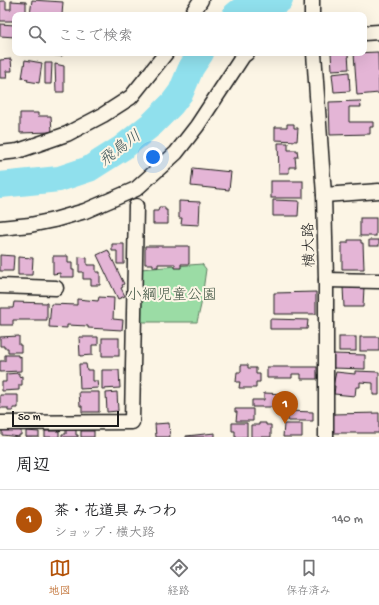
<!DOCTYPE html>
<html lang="ja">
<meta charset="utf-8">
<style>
body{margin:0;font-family:"Gochi Hand","Klee One",sans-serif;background:#f6f6f6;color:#202124}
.scale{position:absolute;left:12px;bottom:10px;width:107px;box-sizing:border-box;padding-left:4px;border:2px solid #1c1c1c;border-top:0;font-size:11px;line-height:14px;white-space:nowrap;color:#1c1c1c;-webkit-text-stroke:3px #fcf5e5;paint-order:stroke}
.you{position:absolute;left:153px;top:157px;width:14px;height:14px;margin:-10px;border:3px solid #fff;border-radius:50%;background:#1a73e8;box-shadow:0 0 0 6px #1a73e833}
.badge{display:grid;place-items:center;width:26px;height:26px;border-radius:50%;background:#b45309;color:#fff;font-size:13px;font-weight:700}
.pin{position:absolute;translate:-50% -33px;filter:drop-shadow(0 1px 2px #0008)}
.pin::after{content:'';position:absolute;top:21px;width:14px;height:12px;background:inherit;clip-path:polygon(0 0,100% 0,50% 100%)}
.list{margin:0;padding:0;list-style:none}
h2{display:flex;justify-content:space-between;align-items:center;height:52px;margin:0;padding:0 16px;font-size:17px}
h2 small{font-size:13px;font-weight:400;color:#757577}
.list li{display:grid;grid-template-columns:26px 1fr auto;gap:12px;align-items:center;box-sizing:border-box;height:60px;padding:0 16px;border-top:1px solid #e0e0e0}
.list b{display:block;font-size:15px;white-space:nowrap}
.list p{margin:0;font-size:13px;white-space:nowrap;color:#757577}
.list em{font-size:13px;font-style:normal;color:#757577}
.icon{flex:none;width:22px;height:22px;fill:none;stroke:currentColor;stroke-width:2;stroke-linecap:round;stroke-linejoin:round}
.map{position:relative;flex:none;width:379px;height:437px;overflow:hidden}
.search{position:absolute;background:#fff;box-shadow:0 4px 16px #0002;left:12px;right:12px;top:12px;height:44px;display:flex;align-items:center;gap:10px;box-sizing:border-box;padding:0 14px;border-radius:8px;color:#757577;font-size:15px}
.sheet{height:112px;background:#fff}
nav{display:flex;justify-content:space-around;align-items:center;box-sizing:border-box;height:56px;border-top:1px solid #e0e0e0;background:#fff;font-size:11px;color:#757577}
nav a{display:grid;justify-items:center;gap:2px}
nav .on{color:#b45309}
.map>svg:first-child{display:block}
</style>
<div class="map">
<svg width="379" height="437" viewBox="0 0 379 437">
<rect width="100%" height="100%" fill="#fcf5e5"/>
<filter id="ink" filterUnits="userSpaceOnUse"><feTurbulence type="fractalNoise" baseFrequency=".025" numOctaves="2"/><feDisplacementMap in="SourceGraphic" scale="8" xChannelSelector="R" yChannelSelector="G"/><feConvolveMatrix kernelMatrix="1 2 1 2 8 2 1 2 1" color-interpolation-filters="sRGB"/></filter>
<g filter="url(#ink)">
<polygon fill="#9bdca5" stroke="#5c7c60" points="202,264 206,269 201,305 197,322 139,322 140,269"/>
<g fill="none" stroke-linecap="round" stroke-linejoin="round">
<g stroke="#90e0ed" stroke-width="26">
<path d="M235,15C247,4 264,2 280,0"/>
<polyline points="0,185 59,179 89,169 122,148 152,124 172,104 181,92 191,68 201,53"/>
</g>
</g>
<g fill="#e4b5d6" stroke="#1c1c1c">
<polygon points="32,0 63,2 62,15 30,15"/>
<polygon points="0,1 6,1 6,9 11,9 11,1 26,2 26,15 15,15 15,21 0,21"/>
<polygon points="0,24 15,25 15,37 0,36"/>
<polygon points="378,52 379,93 357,95 354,53"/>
<polygon points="27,53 63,53 62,56 27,54"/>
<polygon points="331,53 348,53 349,69 332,70"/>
<polygon points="11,59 12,71 6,71 7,78 0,78 0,60"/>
<polygon points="25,60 42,63 39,83 27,81 28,79 22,78"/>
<polygon points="45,63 52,63 51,84 45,84"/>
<polygon points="55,64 64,66 64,92 56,92"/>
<polygon points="349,72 350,91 334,92 332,74"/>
<polygon points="360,101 361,107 349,107 349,122 373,122 373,127 370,127 370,134 330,135 329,102"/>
<polygon points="20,113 38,113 38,116 51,116 52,132 20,133"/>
<polygon points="287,124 294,124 294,128 298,128 297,141 275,140 275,127 287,127"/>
<polygon points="278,143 288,143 288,150 297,150 298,157 295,157 296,167 289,167 289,173 279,173"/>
<polygon points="193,168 231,172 229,190 191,186"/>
<rect x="271" y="181" width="32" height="17"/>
<polygon points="273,200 299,201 298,216 273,216"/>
<polygon points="179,201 200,202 199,225 181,224 182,218 179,218"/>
<polygon points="159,207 165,207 165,210 167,210 167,216 168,216 168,224 153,224 153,211 158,211"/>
<rect x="360" y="218" width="16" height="18"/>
<polygon points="348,240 361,240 361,243 363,243 364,269 342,269 342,243 348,243"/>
<rect x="369" y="240" width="10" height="6"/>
<polygon points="112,244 124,244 124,264 117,264 117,251 112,251"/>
<polygon points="145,246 189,246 189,264 181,264 181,268 175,268 175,264 158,264 158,267 153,267 153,264 145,264"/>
<polygon points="108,250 124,284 122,285 123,287 121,288 125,296 118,299 97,255"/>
<polygon points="0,255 14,256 13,271 0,271"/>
<polygon points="53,256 68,256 68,263 72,263 72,270 74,270 74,277 60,277 60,273 53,274"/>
<polygon points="18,257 33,258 32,275 18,275"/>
<polygon points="79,257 87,258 87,265 96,265 96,272 100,272 100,285 91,285 91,279 83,279 83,272 79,272"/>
<polygon points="343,287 364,287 363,307 344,307"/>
<polygon points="316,292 316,314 274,314 274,293"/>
<polygon points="99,297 114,298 113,319 123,320 122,330 88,328 88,326 67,325 67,328 49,327 51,304 77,305 77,299 98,301"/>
<polygon points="14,302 47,303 47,320 13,320 13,325 0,325 0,308 13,308"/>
<polygon points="270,319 308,320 307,329 270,329"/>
<polygon points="19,336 19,345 21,345 21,352 8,352 8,348 4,348 4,346 0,346 0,337"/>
<polygon points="79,337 98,337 98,345 92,345 92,355 80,356"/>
<rect x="339" y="337" width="17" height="14"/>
<rect x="360" y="337" width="19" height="14"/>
<rect x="102" y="338" width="17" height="18"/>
<polygon points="333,354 365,355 365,369 333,368"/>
<polygon points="5,355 18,355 18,357 21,356 21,371 0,372 0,361 5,361"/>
<polygon points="79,364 86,364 87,370 93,370 93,381 97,381 98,388 80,389"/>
<polygon points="241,365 248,365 248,368 256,368 256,374 260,374 260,382 256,382 256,388 239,388 240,382 236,382 237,372 241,372"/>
<polygon points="267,367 317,367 317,379 301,379 301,374 292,374 292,378 267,378"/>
<polygon points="102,370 119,370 120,388 102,389"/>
<polygon points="355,371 379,372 379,395 373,395 373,383 360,382 360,387 356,387 355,396 334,394 335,386 333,386 336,372 355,374"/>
<polygon points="19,373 19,377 22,376 22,385 19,385 19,390 2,391 2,382 6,382 6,374"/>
<polygon points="79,392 99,392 99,412 82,412 82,406 80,406"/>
<polygon points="117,392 118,411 107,412 106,393"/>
<polygon points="264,393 287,394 287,407 252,407 252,400 264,400"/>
<polygon points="0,395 18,395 18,408 13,408 13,411 8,411 8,408 0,408"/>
<polygon points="235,409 253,409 253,421 236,421 237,412 235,412"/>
<polygon points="288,411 313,412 313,421 288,421"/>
<polygon points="379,413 379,433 333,433 333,414"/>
<polygon points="169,423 170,437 156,437 155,424"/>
<polygon points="232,423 247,423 247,437 235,437 235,431 232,431"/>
<polygon points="259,423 266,423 266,425 271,425 271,437 251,437 251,425 259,425"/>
<polygon points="284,424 302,424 302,437 283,437"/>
<polygon points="2,430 21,430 21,435 19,435 19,437 2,435"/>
<polygon points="66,430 76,430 76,435 78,435 78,437 62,437 62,434 66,434"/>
<polygon points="26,431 39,432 39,437 26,437"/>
<rect x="45" y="431" width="14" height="6"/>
<rect x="81" y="431" width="13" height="6"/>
<polygon points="215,433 215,437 186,437 186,436"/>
</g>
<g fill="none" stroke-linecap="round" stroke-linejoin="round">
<g stroke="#1c1c1c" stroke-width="17">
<g id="minor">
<polyline points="312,0 312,15"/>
<polyline points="191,15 201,0"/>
<polyline points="364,33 379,32"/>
<polyline points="314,53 324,195 326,280 326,437"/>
<polyline points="0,153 18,151 67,134 103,115 131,97 166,53"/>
<polyline points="324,195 379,191"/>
<polyline points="0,228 30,225 54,220 85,211 136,189 176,153 197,126 243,56 247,53"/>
<polyline points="326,280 379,281"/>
<polyline points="0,286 56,288"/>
<polyline points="0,423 132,422 136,206"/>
</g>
</g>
<use href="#minor" stroke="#fcf5e5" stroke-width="14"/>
</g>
</g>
<g text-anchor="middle" stroke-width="4" stroke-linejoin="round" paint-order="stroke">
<g font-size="15" fill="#1c1c1c" stroke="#fcf5e5">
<text transform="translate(308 245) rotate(-91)" y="5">横大路</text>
</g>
<g font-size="15" fill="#425645" stroke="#fcf5e5">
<text x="172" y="299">小綱児童公園</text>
</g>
<g font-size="16" font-style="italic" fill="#3f575b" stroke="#fcf5e5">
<text transform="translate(119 147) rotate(-37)" y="6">飛鳥川</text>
</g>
</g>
</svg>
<div class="scale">50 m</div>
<div class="you"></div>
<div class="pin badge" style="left:285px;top:424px">1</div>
<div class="search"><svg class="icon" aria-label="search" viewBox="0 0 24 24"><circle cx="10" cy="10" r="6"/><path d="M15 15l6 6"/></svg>ここで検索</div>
</div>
<section class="sheet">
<h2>周辺<small></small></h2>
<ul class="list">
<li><span class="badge">1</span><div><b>茶・花道具 みつわ</b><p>ショップ · 横大路</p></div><em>140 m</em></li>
</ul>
</section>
<nav>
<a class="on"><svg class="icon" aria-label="map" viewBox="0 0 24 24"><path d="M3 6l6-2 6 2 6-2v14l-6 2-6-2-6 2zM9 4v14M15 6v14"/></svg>地図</a>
<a><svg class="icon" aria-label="directions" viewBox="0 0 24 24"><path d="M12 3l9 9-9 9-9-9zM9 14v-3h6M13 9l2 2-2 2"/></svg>経路</a>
<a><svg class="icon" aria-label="saved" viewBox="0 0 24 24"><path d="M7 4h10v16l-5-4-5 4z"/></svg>保存済み</a>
</nav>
